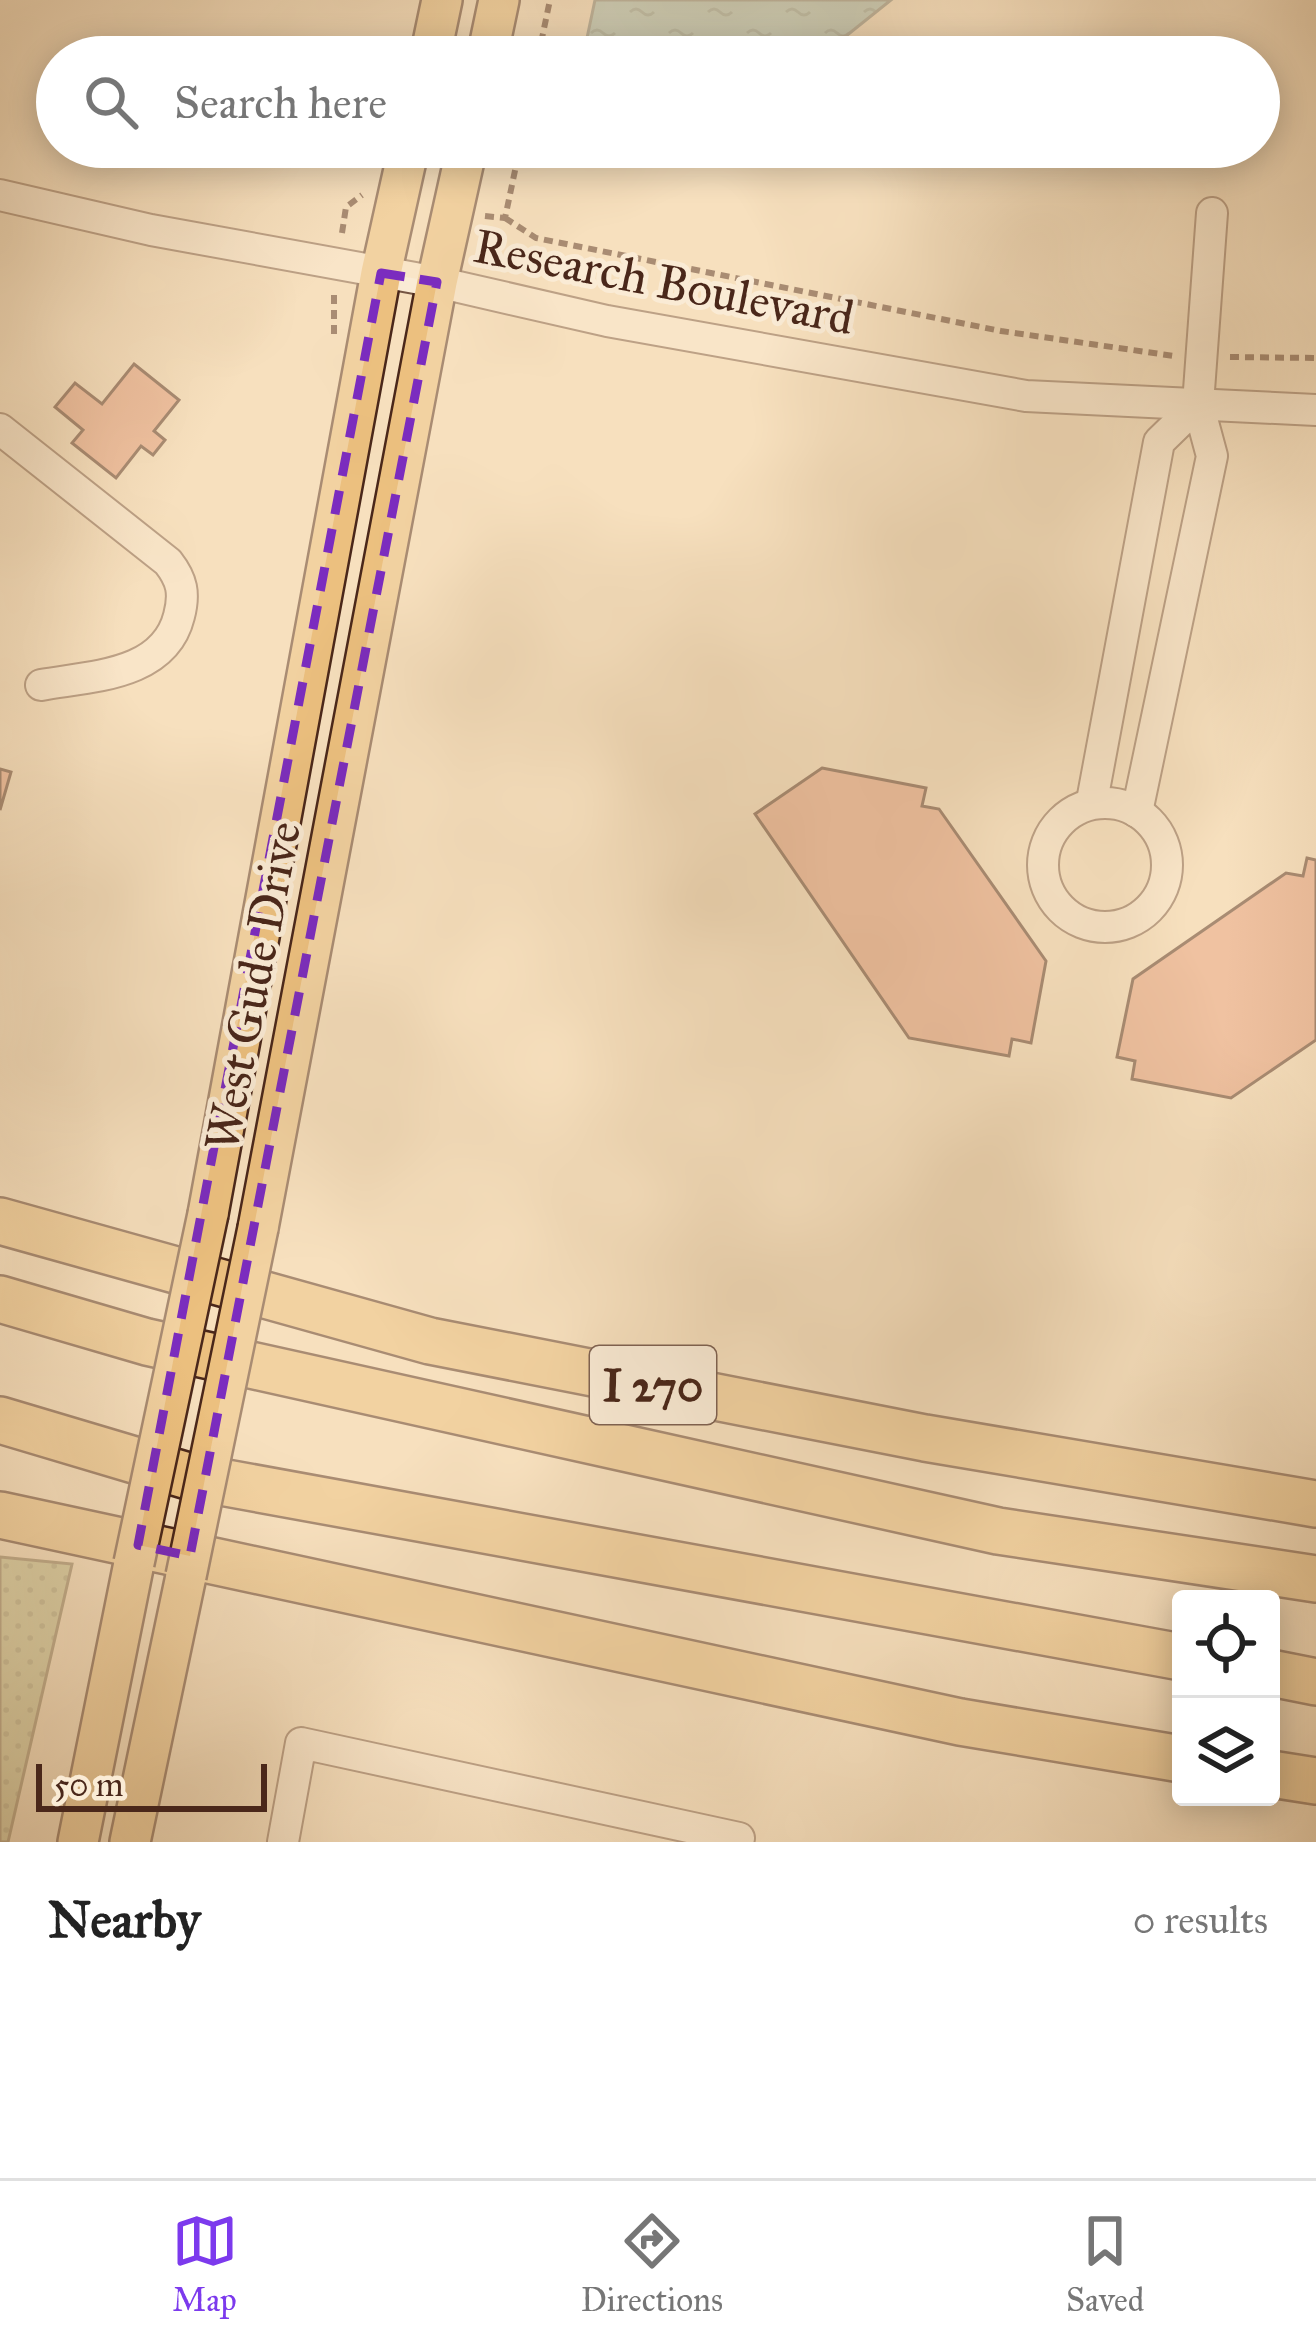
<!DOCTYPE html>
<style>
body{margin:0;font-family:"IM FELL Great Primer",serif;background:#f6f6f6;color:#222}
.controls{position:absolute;right:36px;bottom:36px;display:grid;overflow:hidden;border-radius:12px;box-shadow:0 6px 30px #0003}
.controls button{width:108px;height:108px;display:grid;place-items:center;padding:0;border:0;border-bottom:3px solid #e0e0e0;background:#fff;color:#222;font:60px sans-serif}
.scale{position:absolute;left:36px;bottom:30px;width:231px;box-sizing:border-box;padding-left:12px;border:6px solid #4a271a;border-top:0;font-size:33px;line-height:42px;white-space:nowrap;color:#4a271a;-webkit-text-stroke:9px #faebd5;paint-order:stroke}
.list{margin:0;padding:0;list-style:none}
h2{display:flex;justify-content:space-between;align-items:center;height:156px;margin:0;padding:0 48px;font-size:51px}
h2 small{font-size:39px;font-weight:400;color:#767676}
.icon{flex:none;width:66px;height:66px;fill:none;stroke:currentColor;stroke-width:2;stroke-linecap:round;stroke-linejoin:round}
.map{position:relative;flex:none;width:1316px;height:1842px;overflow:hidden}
.search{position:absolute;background:#fff;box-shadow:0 6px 30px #0003;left:36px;right:36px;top:36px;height:132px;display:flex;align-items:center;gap:30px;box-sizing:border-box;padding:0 42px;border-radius:66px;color:#767676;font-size:45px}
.sheet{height:336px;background:#fff}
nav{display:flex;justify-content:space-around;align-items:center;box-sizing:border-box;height:168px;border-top:3px solid #e0e0e0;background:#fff;font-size:33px;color:#767676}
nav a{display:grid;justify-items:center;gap:6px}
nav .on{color:#7c3aed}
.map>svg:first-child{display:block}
</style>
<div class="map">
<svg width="1316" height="1842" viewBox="0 0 1316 1842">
<defs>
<pattern id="park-dots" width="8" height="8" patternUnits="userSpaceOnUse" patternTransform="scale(3)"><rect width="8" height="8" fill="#bfc18f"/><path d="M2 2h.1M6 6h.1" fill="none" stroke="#9d9d74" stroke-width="1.8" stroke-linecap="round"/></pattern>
<pattern id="water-ripples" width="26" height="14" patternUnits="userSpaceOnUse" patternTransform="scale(3)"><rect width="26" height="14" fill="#9dbdb3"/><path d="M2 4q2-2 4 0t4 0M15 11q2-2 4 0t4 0" fill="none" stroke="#829a91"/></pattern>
</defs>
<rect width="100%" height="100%" fill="#f7e0be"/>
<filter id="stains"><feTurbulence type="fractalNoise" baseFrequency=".00167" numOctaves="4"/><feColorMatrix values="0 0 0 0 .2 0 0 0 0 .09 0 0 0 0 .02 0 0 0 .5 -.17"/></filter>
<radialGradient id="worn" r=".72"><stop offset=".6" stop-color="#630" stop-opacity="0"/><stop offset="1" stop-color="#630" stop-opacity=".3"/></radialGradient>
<polygon fill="url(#park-dots)" stroke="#847454" stroke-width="3" points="0,1557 72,1564 8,1842 0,1842"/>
<polygon fill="url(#water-ripples)" stroke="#7c8176" stroke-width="3" points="595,0 891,0 846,36 801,45 788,57 583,57"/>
<g fill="#e79d7f" stroke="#4a271a" stroke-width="3">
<polygon points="134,364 179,400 154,431 165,440 153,455 141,446 116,478 72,443 83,430 55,407 75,383 102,404"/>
<polygon points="822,768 926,788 922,806 939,809 1046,961 1031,1043 1012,1039 1009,1056 909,1038 755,814"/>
<polygon points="0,769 11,772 0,810"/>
<polygon points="1307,858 1316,860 1316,1040 1231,1098 1132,1079 1135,1061 1117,1057 1133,979 1286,873 1303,876"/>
</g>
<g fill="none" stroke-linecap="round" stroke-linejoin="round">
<g stroke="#755543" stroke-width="34">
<g id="minor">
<polyline points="0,195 151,230 437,282 607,321 1026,396 1316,410"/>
<path d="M0,429L168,562C182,580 185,593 179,616C164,676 91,676 41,685"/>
<polyline points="1092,801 1159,442 1198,404"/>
<circle cx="1105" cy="865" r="62"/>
<polyline points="1137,812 1212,456 1198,404 1212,213"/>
<polyline points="283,1842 301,1743 739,1838 738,1842"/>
</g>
</g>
<g stroke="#4a271a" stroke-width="44">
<g id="major">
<polyline points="430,57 442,0"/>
<polyline points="487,57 499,0"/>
<polyline points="208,1214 381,273 409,147"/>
<polyline points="258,1228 437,282 467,147"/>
<polyline points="78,1842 134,1563"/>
<polyline points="130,1842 186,1576"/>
</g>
</g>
<g stroke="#4a271a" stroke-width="50">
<g id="highway">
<polyline points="0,1221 430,1341 925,1438 1316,1504"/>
<polyline points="0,1299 147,1342 998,1531 1316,1579"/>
<polyline points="0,1420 188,1476 1181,1657"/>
<polyline points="0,1515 960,1722 1181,1759"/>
<polyline points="1271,1673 1316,1682"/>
<polyline points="1271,1774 1316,1781"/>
</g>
</g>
<g stroke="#4a271a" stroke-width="6" stroke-dasharray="9 6" stroke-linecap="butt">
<polyline points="538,57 550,0"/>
<polyline points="485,216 505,218 520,147"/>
<polyline points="505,218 536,238 1001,331 1174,356"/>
<polyline points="342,233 346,207 362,195"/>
<polyline points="334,334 334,294"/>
<polyline points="1230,357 1316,358"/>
</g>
<use href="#minor" stroke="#faebd5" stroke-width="30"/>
<use href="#major" stroke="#ecc07f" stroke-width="39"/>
<use href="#highway" stroke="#ecc07f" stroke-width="45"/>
<g stroke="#4a271a" stroke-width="44" stroke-linecap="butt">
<g id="major-bridge">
<polyline points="134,1563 208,1214"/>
<polyline points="186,1576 258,1228"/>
</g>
</g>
<use href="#major-bridge" stroke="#ecc07f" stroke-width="39"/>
</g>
<path d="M0 0H1316V1842H0ZM381,273L437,282L190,1556L138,1545Z" fill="#f7e0be" fill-opacity=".55" fill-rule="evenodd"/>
<path fill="none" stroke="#7b2cbf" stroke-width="9" stroke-dasharray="24 15" stroke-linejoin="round" d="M381,273L437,282L190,1556L138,1545Z"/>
<g text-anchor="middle" stroke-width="10" stroke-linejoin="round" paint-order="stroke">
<rect fill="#faebd5" stroke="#7f6252" stroke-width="3" x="590" y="1346" width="126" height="78" rx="9"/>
<g font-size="45" font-weight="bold" fill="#4a271a">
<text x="653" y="1401">I 270</text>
</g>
<g font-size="48" fill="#4a271a" stroke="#faebd5">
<text transform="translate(664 281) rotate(11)" y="17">Research Boulevard</text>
<text transform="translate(252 986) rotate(-79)" y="17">West Gude Drive</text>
</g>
</g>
<rect width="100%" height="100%" filter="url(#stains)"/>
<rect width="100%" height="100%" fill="url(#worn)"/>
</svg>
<div class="controls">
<button><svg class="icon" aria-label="locate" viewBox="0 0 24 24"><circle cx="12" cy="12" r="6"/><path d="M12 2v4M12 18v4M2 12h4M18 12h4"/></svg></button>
<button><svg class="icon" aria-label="layers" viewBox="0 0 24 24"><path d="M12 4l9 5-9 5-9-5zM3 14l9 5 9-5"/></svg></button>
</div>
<div class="scale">50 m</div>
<div class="search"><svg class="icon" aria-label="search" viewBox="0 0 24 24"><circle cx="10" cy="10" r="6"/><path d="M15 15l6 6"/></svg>Search here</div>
</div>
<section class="sheet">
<h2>Nearby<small>0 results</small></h2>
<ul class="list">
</ul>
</section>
<nav>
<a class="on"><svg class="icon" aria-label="map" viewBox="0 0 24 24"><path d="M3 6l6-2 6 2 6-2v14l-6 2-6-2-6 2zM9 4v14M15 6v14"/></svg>Map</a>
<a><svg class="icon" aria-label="directions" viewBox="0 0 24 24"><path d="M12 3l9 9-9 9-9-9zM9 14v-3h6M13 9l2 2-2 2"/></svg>Directions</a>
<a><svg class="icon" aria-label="saved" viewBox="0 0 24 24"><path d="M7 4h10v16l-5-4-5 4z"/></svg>Saved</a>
</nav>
